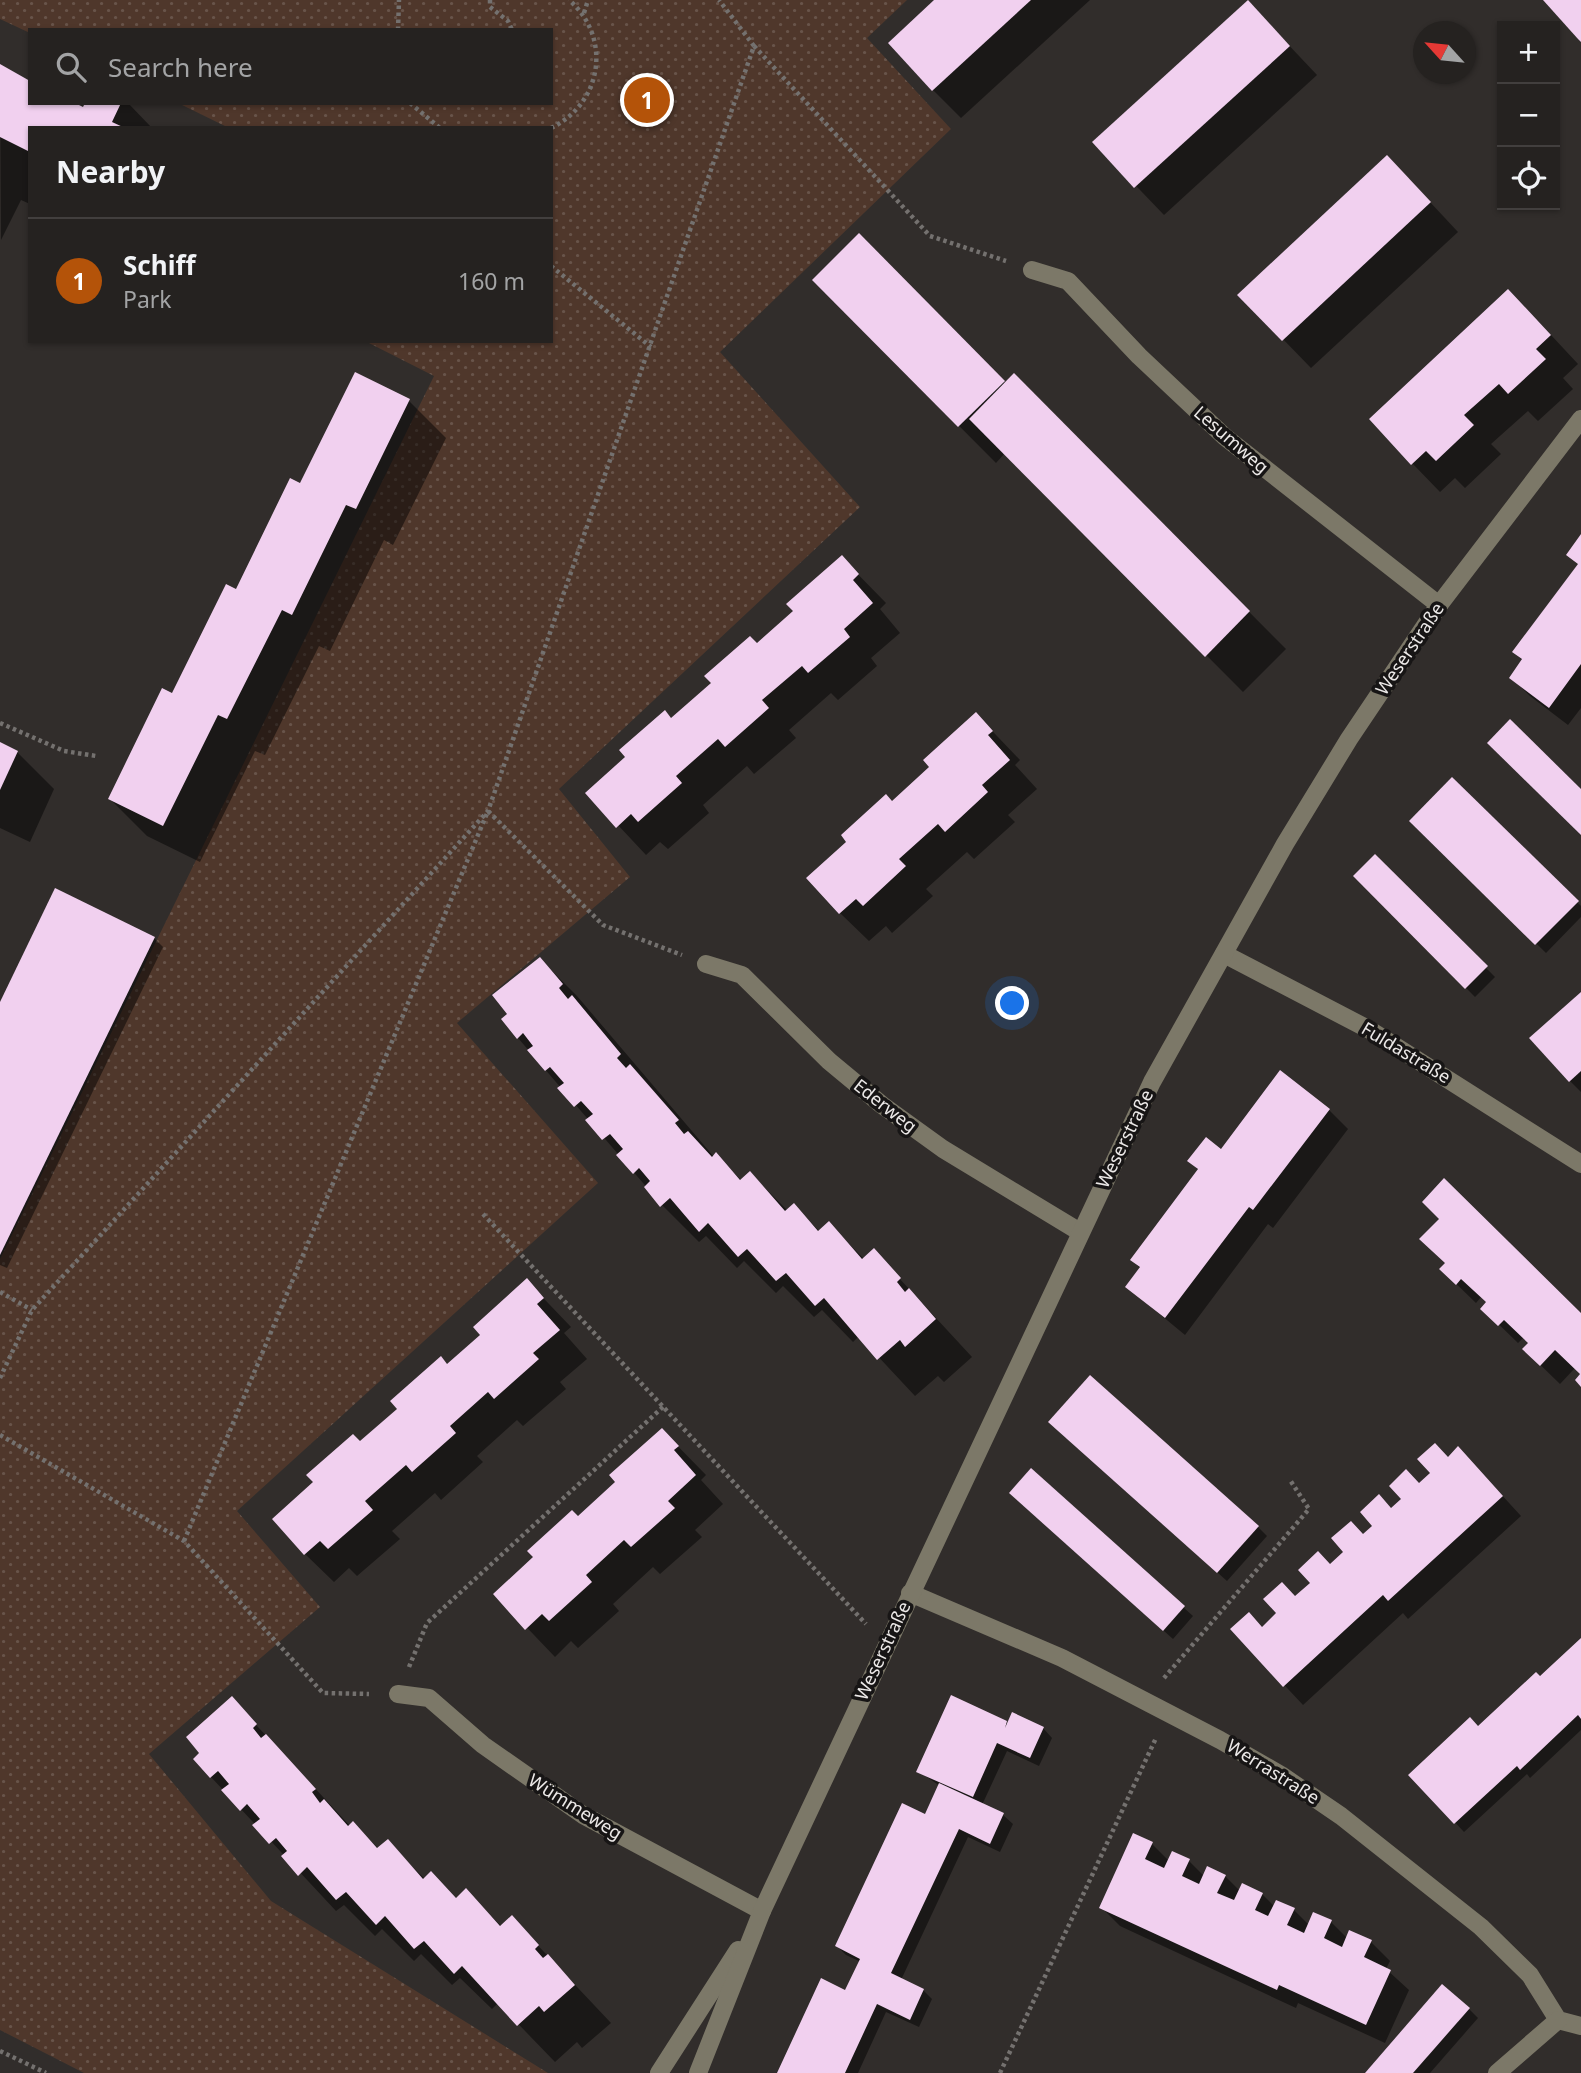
<!DOCTYPE html>
<meta charset="utf-8">
<style>
body{margin:0;font-family:"Noto Sans",sans-serif;background:#2d2a29;color:#f1f3f6}
.controls{position:absolute;right:21px;top:21px;display:grid;overflow:hidden;border-radius:0px;box-shadow:0 2px 5px #0004}
.controls button{width:63px;height:63px;display:grid;place-items:center;padding:0;border:0;border-bottom:2px solid #423f3e;background:#252220;color:#f1f3f6;font:35px sans-serif}
.compass{position:absolute;left:1413px;top:21px;width:63px;height:63px;border-radius:50%;background:#252220;box-shadow:0 2px 5px #0004;rotate:297deg}
.you{position:absolute;left:1013px;top:1004px;width:24px;height:24px;margin:-18px;border:5px solid #fff;border-radius:50%;background:#1a73e8;box-shadow:0 0 0 10px #1a73e833}
.badge{display:grid;place-items:center;width:46px;height:46px;border-radius:50%;background:#b45309;color:#fff;font-size:23px;font-weight:700}
.pin{position:absolute;translate:-50% -50%;border:4px solid #fff;box-shadow:0 2px 7px #0006}
.list{margin:0;padding:0;list-style:none}
h2{display:flex;justify-content:space-between;align-items:center;height:91px;margin:0;padding:0 28px;font-size:30px}
h2 small{font-size:23px;font-weight:400;color:#a3a4a5}
.list li{display:grid;grid-template-columns:46px 1fr auto;gap:21px;align-items:center;box-sizing:border-box;height:126px;padding:0 28px;border-top:2px solid #423f3e}
.list b{display:block;font-size:26px;white-space:nowrap}
.list p{margin:0;font-size:23px;white-space:nowrap;color:#a3a4a5}
.list em{font-size:23px;font-style:normal;color:#a3a4a5}
.icon{flex:none;width:38px;height:38px;fill:none;stroke:currentColor;stroke-width:2;stroke-linecap:round;stroke-linejoin:round}
.map{position:relative;flex:none;width:1581px;height:2073px;overflow:hidden}
.search{position:absolute;background:#252220;box-shadow:0 2px 5px #0004;left:28px;top:28px;width:525px;height:77px;display:flex;align-items:center;gap:18px;box-sizing:border-box;padding:0 24px;border-radius:0px;color:#a3a4a5;font-size:26px}
.panel{position:absolute;background:#252220;box-shadow:0 2px 5px #0004;left:28px;top:126px;width:525px;height:217px;border-radius:0px}
.map>svg:first-child{display:block}
</style>
<div class="map">
<svg width="1581" height="2073" viewBox="0 0 1581 2073">
<defs>
<pattern id="green-dots" width="8" height="8" patternUnits="userSpaceOnUse" patternTransform="scale(1.75)"><rect width="8" height="8" fill="#4f372b"/><path d="M2 2h.1M6 6h.1" fill="none" stroke="#68544a" stroke-width="1.8" stroke-linecap="round"/></pattern>
</defs>
<rect width="100%" height="100%" fill="#312d2b"/>
<polygon fill="url(#green-dots)" points="0,0 907,0 867,38 951,129 720,352 860,507 559,789 630,877 457,1023 598,1183 237,1511 320,1607 149,1754 271,1901 548,2073 84,2073 0,2030 0,1259 434,376 365,341 551,341 551,128 229,128 178,103 551,103 551,30 30,30 30,33 0,19"/>
<g fill="#0007">
<polygon points="937,0 1090,0 961,118 933,90"/>
<polygon points="1248,2 1317,75 1164,215 1094,142"/>
<polygon points="0,66 30,103 84,110 87,103 128,103 152,128 30,128 30,204 21,200 1,240"/>
<polygon points="1415,186 1458,232 1311,368 1240,295"/>
<polygon points="859,236 1006,384 1014,375 1286,649 1243,692 1005,453 996,463 814,280"/>
<polygon points="1537,320 1578,364 1563,378 1573,389 1538,421 1528,411 1491,444 1501,454 1465,488 1455,478 1440,492 1412,463"/>
<polygon points="409,401 446,438 393,545 384,540 330,651 319,646 265,755 255,751 200,862 147,836 110,799 301,485"/>
<polygon points="1581,537 1581,708 1568,725 1530,696 1511,677 1523,661 1514,652 1579,565"/>
<polygon points="842,558 886,603 880,609 900,633 871,658 877,666 838,700 831,693 789,730 796,738 754,774 747,766 703,805 709,813 668,849 660,842 646,855 588,793 795,612"/>
<polygon points="976,714 1020,760 1015,765 1037,789 1008,815 1015,822 974,859 967,852 926,889 933,896 892,933 886,926 869,941 840,913 892,803 931,767"/>
<polygon points="0,744 17,752 54,789 30,842 0,828"/>
<polygon points="1452,780 1581,906 1581,917 1546,953 1411,821"/>
<polygon points="1375,856 1495,977 1475,997 1355,876"/>
<polygon points="154,938 163,947 7,1268 0,1265 0,1006"/>
<polygon points="540,959 577,996 714,1157 716,1155 742,1181 750,1173 788,1211 794,1205 820,1232 829,1224 864,1259 874,1251 972,1357 944,1382 938,1376 915,1396 859,1336 853,1342 822,1310 814,1317 783,1286 776,1293 744,1261 737,1268 706,1236 699,1242 662,1205 518,1038 510,1014"/>
<polygon points="1581,995 1581,1092 1570,1081"/>
<polygon points="1329,1110 1348,1129 1273,1228 1268,1224 1185,1335 1127,1287 1141,1269 1132,1260 1199,1171 1190,1161"/>
<polygon points="1441,1269 1581,1316 1581,1374 1575,1368 1560,1384 1524,1349 1530,1343 1524,1337 1518,1343 1483,1309 1488,1303 1481,1297 1476,1303"/>
<polygon points="527,1281 571,1327 564,1333 587,1359 560,1382 566,1389 523,1426 517,1420 477,1456 483,1462 441,1500 435,1493 392,1531 400,1539 357,1576 349,1568 334,1582 305,1554 360,1443 483,1336"/>
<polygon points="662,1430 706,1475 701,1480 723,1504 695,1530 702,1537 660,1574 653,1567 613,1604 619,1611 578,1648 571,1641 555,1657 495,1594 618,1482"/>
<polygon points="1059,1431 1258,1527 1267,1536 1227,1581"/>
<polygon points="1449,1459 1477,1468 1521,1516 1408,1619 1403,1613 1303,1705 1232,1629 1263,1629"/>
<polygon points="1031,1471 1193,1616 1173,1639 1020,1502"/>
<polygon points="1581,1641 1581,1730 1530,1778 1527,1774 1464,1832 1411,1775 1478,1728"/>
<polygon points="952,1698 1009,1724 1043,1728 1052,1738 1039,1766 1007,1751 982,1805 1003,1815 1013,1824 1000,1852 968,1837 901,1980 923,1990 932,1999 919,2027 886,2012 858,2073 779,2073 846,1992 861,1962 846,1955 837,1946 926,1817 940,1786 918,1771"/>
<polygon points="232,1699 350,1826 353,1824 379,1849 387,1842 425,1879 431,1873 457,1899 466,1891 502,1927 512,1918 611,2023 582,2048 577,2042 555,2062 498,2003 492,2009 460,1978 452,1985 421,1954 414,1961 382,1929 375,1936 344,1905 336,1911 211,1777 202,1753"/>
<polygon points="1152,1844 1169,1861 1189,1861 1204,1876 1225,1876 1240,1891 1262,1894 1275,1907 1294,1910 1309,1925 1331,1922 1347,1938 1371,1942 1390,1961 1386,1969 1409,1990 1385,2043 1298,2003 1296,2008 1120,1926 1101,1907"/>
<polygon points="1469,2009 1478,2018 1430,2073 1368,2073"/>
</g>
<g fill="#f1d0ef">
<polygon points="934,0 1031,0 932,91 888,43"/>
<polygon points="1248,0 1290,46 1134,188 1092,142"/>
<polygon points="1543,0 1581,0 1581,42 1578,39"/>
<polygon points="0,64 30,81 30,103 75,103 83,107 85,103 121,103 112,122 125,128 30,128 30,152 0,137"/>
<polygon points="1387,155 1431,202 1282,341 1237,295"/>
<polygon points="859,233 1005,381 958,427 812,280"/>
<polygon points="1508,289 1551,335 1536,349 1546,359 1508,394 1499,384 1464,415 1474,425 1436,461 1426,451 1411,465 1369,419"/>
<polygon points="355,372 410,399 356,509 346,505 292,615 282,610 227,719 218,715 163,826 108,799 162,688 172,693 226,584 236,589 290,478 300,483"/>
<polygon points="1014,373 1250,611 1205,657 969,419"/>
<polygon points="1581,534 1581,664 1549,708 1509,678 1522,659 1512,652 1578,564 1566,555"/>
<polygon points="842,555 859,574 853,580 873,603 844,629 850,637 808,673 802,666 762,700 769,708 725,747 718,739 676,776 682,783 638,822 631,814 616,828 585,793 625,757 619,750 665,710 671,718 711,683 704,676 750,636 757,643 793,611 786,604"/>
<polygon points="976,712 993,731 988,735 1010,760 982,785 988,792 945,832 938,824 899,859 906,866 863,906 856,899 839,914 806,878 846,842 841,835 886,794 892,801 929,767 923,760"/>
<polygon points="1510,719 1581,789 1581,835 1487,743"/>
<polygon points="0,742 18,751 0,790"/>
<polygon points="1452,777 1579,901 1535,945 1409,821"/>
<polygon points="1375,854 1488,966 1465,989 1353,876"/>
<polygon points="55,888 155,937 0,1255 0,1002"/>
<polygon points="540,957 563,984 559,988 568,999 572,995 621,1054 617,1058 626,1068 630,1064 679,1120 675,1123 684,1134 688,1131 712,1157 716,1152 740,1180 750,1171 785,1211 794,1203 818,1231 829,1221 862,1259 874,1248 901,1278 897,1282 905,1292 909,1288 936,1319 905,1347 900,1340 877,1360 824,1298 815,1306 786,1273 776,1281 747,1249 738,1257 708,1223 699,1232 670,1198 660,1207 644,1187 650,1181 639,1168 633,1174 616,1155 623,1149 610,1134 602,1140 585,1120 593,1114 581,1101 574,1107 557,1088 564,1083 550,1067 545,1071 527,1050 533,1046 523,1033 517,1039 501,1019 507,1014 492,995"/>
<polygon points="1581,992 1581,1071 1569,1082 1529,1038"/>
<polygon points="1280,1070 1330,1109 1253,1210 1249,1207 1165,1318 1125,1287 1140,1267 1130,1260 1198,1169 1187,1161 1206,1137 1221,1149"/>
<polygon points="1444,1178 1581,1313 1581,1387 1575,1380 1580,1374 1555,1350 1540,1366 1522,1349 1528,1343 1504,1320 1498,1326 1480,1309 1486,1302 1461,1279 1456,1285 1439,1269 1445,1263 1419,1239 1439,1219 1422,1202"/>
<polygon points="527,1278 544,1298 537,1304 560,1330 533,1353 539,1359 494,1399 488,1392 450,1426 456,1433 412,1472 406,1465 365,1501 373,1510 328,1549 320,1541 304,1555 272,1519 313,1482 306,1475 353,1434 360,1441 397,1409 390,1401 441,1356 447,1364 480,1335 473,1327"/>
<polygon points="1090,1375 1259,1526 1217,1573 1048,1422"/>
<polygon points="662,1428 679,1446 674,1450 696,1475 668,1501 675,1508 631,1547 624,1540 586,1575 592,1582 549,1621 542,1614 525,1630 493,1594 533,1557 527,1551 572,1510 578,1516 615,1482 609,1475"/>
<polygon points="1435,1443 1448,1457 1458,1446 1503,1496 1388,1601 1383,1595 1283,1687 1230,1629 1249,1612 1262,1627 1276,1613 1263,1599 1282,1582 1295,1596 1310,1583 1298,1570 1318,1551 1330,1564 1343,1552 1331,1538 1351,1521 1363,1534 1372,1526 1360,1512 1379,1494 1391,1508 1401,1499 1389,1486 1406,1469 1419,1483 1430,1473 1417,1459"/>
<polygon points="1031,1468 1185,1606 1163,1631 1009,1493"/>
<polygon points="1581,1638 1581,1719 1578,1715 1520,1770 1517,1766 1454,1824 1408,1775 1470,1717 1478,1726 1536,1672 1540,1676"/>
<polygon points="951,1695 1007,1721 1005,1728 1012,1712 1044,1727 1030,1758 997,1743 973,1797 916,1772"/>
<polygon points="232,1696 257,1724 253,1728 261,1738 266,1734 316,1789 312,1792 320,1803 324,1799 348,1826 353,1821 377,1848 388,1839 423,1879 431,1871 456,1898 466,1888 500,1926 512,1915 539,1945 535,1949 543,1958 548,1954 575,1985 544,2012 539,2006 517,2026 462,1966 454,1974 424,1941 414,1949 385,1916 376,1925 346,1892 336,1900 307,1867 298,1876 281,1856 287,1851 276,1838 269,1844 252,1825 260,1819 247,1804 240,1811 221,1790 229,1784 218,1771 210,1778 193,1759 199,1753 186,1737"/>
<polygon points="939,1783 1004,1813 990,1844 959,1829 891,1973 924,1989 910,2020 877,2004 845,2073 777,2073 821,1978 845,1990 860,1959 835,1946 902,1803 925,1814"/>
<polygon points="1133,1833 1153,1842 1145,1859 1164,1868 1172,1851 1190,1859 1182,1876 1199,1884 1207,1866 1226,1875 1217,1893 1234,1900 1242,1883 1263,1893 1255,1910 1268,1916 1276,1900 1295,1908 1287,1925 1304,1933 1313,1912 1332,1920 1324,1938 1342,1947 1349,1930 1372,1940 1364,1957 1391,1970 1366,2025 1279,1985 1277,1990 1099,1908"/>
<polygon points="1442,1984 1470,2008 1413,2073 1365,2073"/>
</g>
<g fill="none" stroke-linecap="round" stroke-linejoin="round">
<g stroke="#74716f" stroke-width="4.5" stroke-dasharray="3.5 3.5" stroke-linecap="butt">
<polyline points="490,0 490,7 508,21 512,30"/>
<polyline points="584,13 588,0"/>
<polyline points="398,30 399,0"/>
<polyline points="754,46 930,236 1006,261"/>
<polyline points="410,103 440,128"/>
<path d="M551,128C603,103 612,37 569,0"/>
<polyline points="551,266 651,347"/>
<polyline points="0,723 64,751 96,756"/>
<polyline points="483,1214 866,1624"/>
<polyline points="0,1292 32,1310"/>
<polyline points="0,1378 32,1310 488,811 754,46 719,0"/>
<polyline points="0,1435 184,1541 323,1693 369,1694"/>
<polyline points="184,1541 488,811 603,925 682,955"/>
<polyline points="409,1667 427,1623 664,1406"/>
<polyline points="1164,1678 1309,1509 1290,1480"/>
<polyline points="0,2051 46,2073"/>
<polyline points="1000,2073 1156,1738"/>
</g>
<g stroke="#7c7868" stroke-width="18">
<polyline points="1032,270 1068,281 1139,356 1225,437 1439,605"/>
<polyline points="1224,954 1370,1030 1581,1164"/>
<polyline points="706,964 742,975 829,1061 882,1105 943,1149 1080,1232"/>
<polyline points="910,1593 1062,1658 1220,1740 1281,1775 1341,1816 1481,1927 1530,1975 1558,2020 1581,2026"/>
<polyline points="398,1694 429,1698 483,1745 583,1815 762,1911"/>
<polyline points="659,2073 738,1950"/>
<polyline points="698,2073 762,1911 1152,1082 1285,844 1349,739 1439,605 1581,419"/>
<polyline points="1497,2073 1558,2020"/>
</g>
</g>
<g text-anchor="middle" stroke-width="7" stroke-linejoin="round" paint-order="stroke">
<g font-size="18" fill="#ece9e8" stroke="#171515">
<text transform="translate(1231 440) rotate(41)" y="6">Lesumweg</text>
<text transform="translate(1410 649) rotate(-56)" y="6">Weserstraße</text>
<text transform="translate(1406 1053) rotate(31)" y="6">Fuldastraße</text>
<text transform="translate(885 1106) rotate(38)" y="6">Ederweg</text>
<text transform="translate(1125 1139) rotate(-64)" y="6">Weserstraße</text>
<text transform="translate(883 1651) rotate(-65)" y="6">Weserstraße</text>
<text transform="translate(1273 1772) rotate(32)" y="6">Werrastraße</text>
<text transform="translate(575 1807) rotate(32)" y="6">Wümmeweg</text>
</g>
</g>
</svg>
<div class="controls">
<button>+</button>
<button>−</button>
<button><svg class="icon" aria-label="locate" viewBox="0 0 24 24"><circle cx="12" cy="12" r="6"/><path d="M12 2v4M12 18v4M2 12h4M18 12h4"/></svg></button>
</div>
<svg class="compass" viewBox="-18 -18 36 36"><path d="M0-13l5 13h-10z" fill="#e53935"/><path d="M0 13l5-13h-10z" fill="#a3a4a5"/></svg>
<div class="you"></div>
<div class="pin badge" style="left:647px;top:100px">1</div>
<div class="search"><svg class="icon" aria-label="search" viewBox="0 0 24 24"><circle cx="10" cy="10" r="6"/><path d="M15 15l6 6"/></svg>Search here</div>
<section class="panel">
<h2>Nearby<small></small></h2>
<ul class="list">
<li><span class="badge">1</span><div><b>Schiff</b><p>Park</p></div><em>160 m</em></li>
</ul>
</section>
</div>
